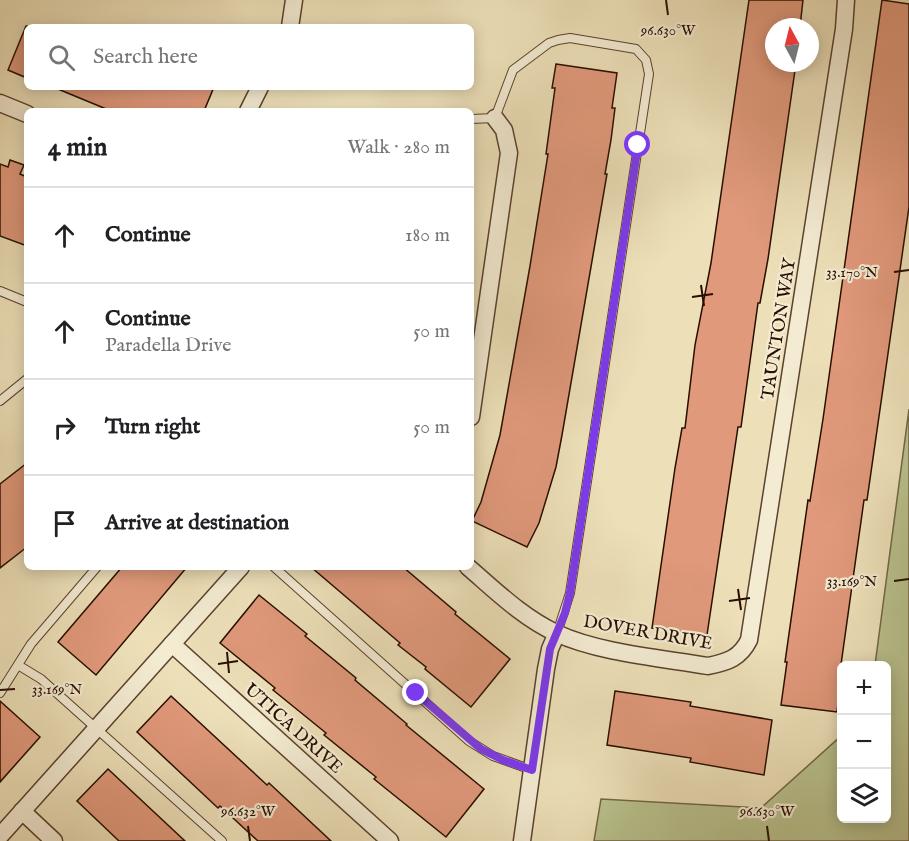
<!DOCTYPE html>
<meta charset="utf-8">
<style>
body{margin:0;font-family:"IM FELL English",serif;background:#f2f2f2;color:#202124}
.controls{position:absolute;right:18px;bottom:18px;display:grid;overflow:hidden;border-radius:9px;box-shadow:0 3px 15px #0003}
.controls button{width:54px;height:54px;display:grid;place-items:center;padding:0;border:0;border-bottom:2px solid #e0e0e0;background:#fff;color:#202124;font:30px sans-serif}
.compass{position:absolute;left:765px;top:18px;width:54px;height:54px;border-radius:50%;background:#fff;box-shadow:0 3px 15px #0003;rotate:353deg}
.stop{position:absolute;width:18px;height:18px;margin:-14px;border:4px solid #7c3aed;border-radius:50%;background:#fff}
.stop.end{background:#7c3aed;border-color:#fff;box-shadow:0 2px 6px #0008}
.list{margin:0;padding:0;list-style:none}
h2{display:flex;justify-content:space-between;align-items:center;height:78px;margin:0;padding:0 24px;font-size:26px}
h2 small{font-size:20px;font-weight:400;color:#757577}
.list li{display:grid;grid-template-columns:39px 1fr auto;gap:18px;align-items:center;box-sizing:border-box;height:96px;padding:0 24px;border-top:2px solid #e0e0e0}
.list b{display:block;font-size:22px;white-space:nowrap}
.list p{margin:0;font-size:20px;white-space:nowrap;color:#757577}
.list em{font-size:20px;font-style:normal;color:#757577}
.icon{flex:none;width:33px;height:33px;fill:none;stroke:currentColor;stroke-width:2;stroke-linecap:round;stroke-linejoin:round}
.map{position:relative;flex:none;width:909px;height:841px;overflow:hidden}
.search{position:absolute;background:#fff;box-shadow:0 3px 15px #0003;left:24px;top:24px;width:450px;height:66px;display:flex;align-items:center;gap:15px;box-sizing:border-box;padding:0 21px;border-radius:9px;color:#757577;font-size:22px}
.panel{position:absolute;background:#fff;box-shadow:0 3px 15px #0003;left:24px;top:108px;width:450px;height:462px;border-radius:9px}
.map>svg:first-child{display:block}
</style>
<div class="map">
<svg width="909" height="841" viewBox="0 0 909 841">
<rect width="100%" height="100%" fill="#ede0b9"/>
<filter id="stains"><feTurbulence type="fractalNoise" baseFrequency=".00333" numOctaves="4"/><feColorMatrix values="0 0 0 0 .2 0 0 0 0 .09 0 0 0 0 .02 0 0 0 .5 -.17"/></filter>
<radialGradient id="worn" r=".72"><stop offset=".6" stop-color="#630" stop-opacity="0"/><stop offset="1" stop-color="#630" stop-opacity=".3"/></radialGradient>
<polygon fill="#b9c28e" stroke="#716847" stroke-width="1.5" points="909,409 909,841 594,841 601,799 761,808 841,736 842,818 886,818 886,666 875,665"/>
<g fill="#e0997b" stroke="#290e00" stroke-width="1.5">
<polygon points="749,0 803,0 800,27 774,27 774,63 796,63 768,259 760,303 758,303 741,427 738,427 707,635 652,628 675,468 682,428 685,428 695,345 711,263"/>
<polygon points="882,0 909,4 909,207 867,500 864,500 839,679 841,680 837,712 781,705 787,662 785,662 808,500 810,501 823,419"/>
<polygon points="26,26 27,26 27,78 8,70"/>
<polygon points="556,64 617,73 612,108 615,108 611,140 605,174 607,174 562,435 556,467 539,523 527,547 472,521 481,502 500,435 530,266 548,154 546,154 555,88 552,88"/>
<polygon points="53,87 214,87 204,111 111,111"/>
<polygon points="10,160 24,165 20,174 27,177 27,246 0,236 0,164 8,167"/>
<polygon points="27,463 27,547 0,568 0,484"/>
<polygon points="122,567 187,567 96,675 58,642"/>
<polygon points="311,567 403,567 456,612 455,614 510,659 471,707 425,669 426,667 398,645 400,643"/>
<polygon points="259,595 307,634 305,636 356,678 355,680 407,724 406,725 484,789 446,837 374,779 376,777 324,735 326,733 273,690 275,688 220,643"/>
<polygon points="615,691 691,702 690,706 772,720 764,775 690,762 691,758 607,745"/>
<polygon points="171,696 267,785 269,783 331,841 258,841 220,806 218,808 137,732"/>
<polygon points="0,701 40,737 0,782"/>
<polygon points="108,769 185,841 119,841 77,801"/>
</g>
<g fill="none" stroke-linecap="round" stroke-linejoin="round">
<g stroke="#5a422e" stroke-width="10">
<g id="lane">
<polyline points="471,119 495,118 513,70 549,43 558,40 570,38 636,49 646,60 649,74 570,593 557,633"/>
<polyline points="0,291 27,302"/>
<polyline points="0,401 27,379"/>
<polyline points="274,567 469,741 493,756 532,770"/>
<polyline points="18,665 41,679 222,841"/>
<polyline points="0,693 31,644 97,567"/>
</g>
</g>
<g stroke="#5a422e" stroke-width="19">
<g id="street">
<polyline points="290,27 294,0"/>
<polyline points="0,103 27,114"/>
<polyline points="248,111 260,87"/>
<polyline points="471,417 509,153 504,130 495,118"/>
<path d="M468,567C496,591 522,617 556,633C599,653 661,658 708,666C728,662 740,658 749,640L844,29L846,0"/>
<polyline points="172,644 390,841"/>
<polyline points="22,811 54,841"/>
<polyline points="0,836 241,567"/>
<polyline points="522,841 546,669 550,649 557,633"/>
</g>
</g>
<use href="#lane" stroke="#f3ebd2" stroke-width="8"/>
<use href="#street" stroke="#f3ebd2" stroke-width="16"/>
</g>
<g fill="none" stroke-linecap="round" stroke-linejoin="round">
<polyline stroke="#7c3aed" stroke-width="8" points="416,693 481,749 503,760 532,770 550,649 565,613 570,593 638,145"/>
</g>
<path fill="none" stroke="#290e00" stroke-width="2" d="M666,0L668,15M894,272L909,270M701,285L704,306M692,297L713,294M894,581L909,579M738,589L741,610M729,601L750,598M227,652L229,673M218,664L238,661M0,690L15,689M248,826L250,841M767,826L769,841"/>
<g text-anchor="middle" stroke-width="4.5" stroke-linejoin="round" paint-order="stroke">
<g font-size="18" fill="#290e00" stroke="#f3ebd2">
<text transform="translate(778 329) rotate(-81)" y="6">TAUNTON WAY</text>
<text transform="translate(648 632) rotate(10)" y="6">DOVER DRIVE</text>
<text transform="translate(294 728) rotate(42)" y="6">UTICA DRIVE</text>
</g>
</g>
<g font-size="15" text-anchor="middle" fill="#290e00" stroke="#f3ebd2" stroke-width="4.5" stroke-linejoin="round" paint-order="stroke">
<text x="668" y="35">96.630°W</text>
<text x="852" y="277">33.170°N</text>
<text x="852" y="586">33.169°N</text>
<text x="57" y="694">33.169°N</text>
<text x="248" y="816">96.632°W</text>
<text x="767" y="816">96.630°W</text>
</g>
<rect width="100%" height="100%" filter="url(#stains)"/>
<rect width="100%" height="100%" fill="url(#worn)"/>
</svg>
<div class="controls">
<button>+</button>
<button>−</button>
<button><svg class="icon" aria-label="layers" viewBox="0 0 24 24"><path d="M12 4l9 5-9 5-9-5zM3 14l9 5 9-5"/></svg></button>
</div>
<svg class="compass" viewBox="-18 -18 36 36"><path d="M0-13l5 13h-10z" fill="#e53935"/><path d="M0 13l5-13h-10z" fill="#757577"/></svg>
<div class="stop" style="left:638px;top:145px"></div>
<div class="stop end" style="left:416px;top:693px"></div>
<div class="search"><svg class="icon" aria-label="search" viewBox="0 0 24 24"><circle cx="10" cy="10" r="6"/><path d="M15 15l6 6"/></svg>Search here</div>
<section class="panel">
<h2>4 min<small>Walk · 280 m</small></h2>
<ul class="list">
<li><svg class="icon" aria-label="ahead" viewBox="0 0 24 24"><path d="M12 20V5M6 11l6-6 6 6"/></svg><div><b>Continue</b></div><em>180 m</em></li>
<li><svg class="icon" aria-label="ahead" viewBox="0 0 24 24"><path d="M12 20V5M6 11l6-6 6 6"/></svg><div><b>Continue</b><p>Paradella Drive</p></div><em>50 m</em></li>
<li><svg class="icon" aria-label="right" viewBox="0 0 24 24"><path d="M7 20v-9h11M14 6l5 5-5 5"/></svg><div><b>Turn right</b></div><em>50 m</em></li>
<li><svg class="icon" aria-label="arrive" viewBox="0 0 24 24"><path d="M6 21V4h12l-3 4 3 4H6"/></svg><div><b>Arrive at destination</b></div></li>
</ul>
</section>
</div>
